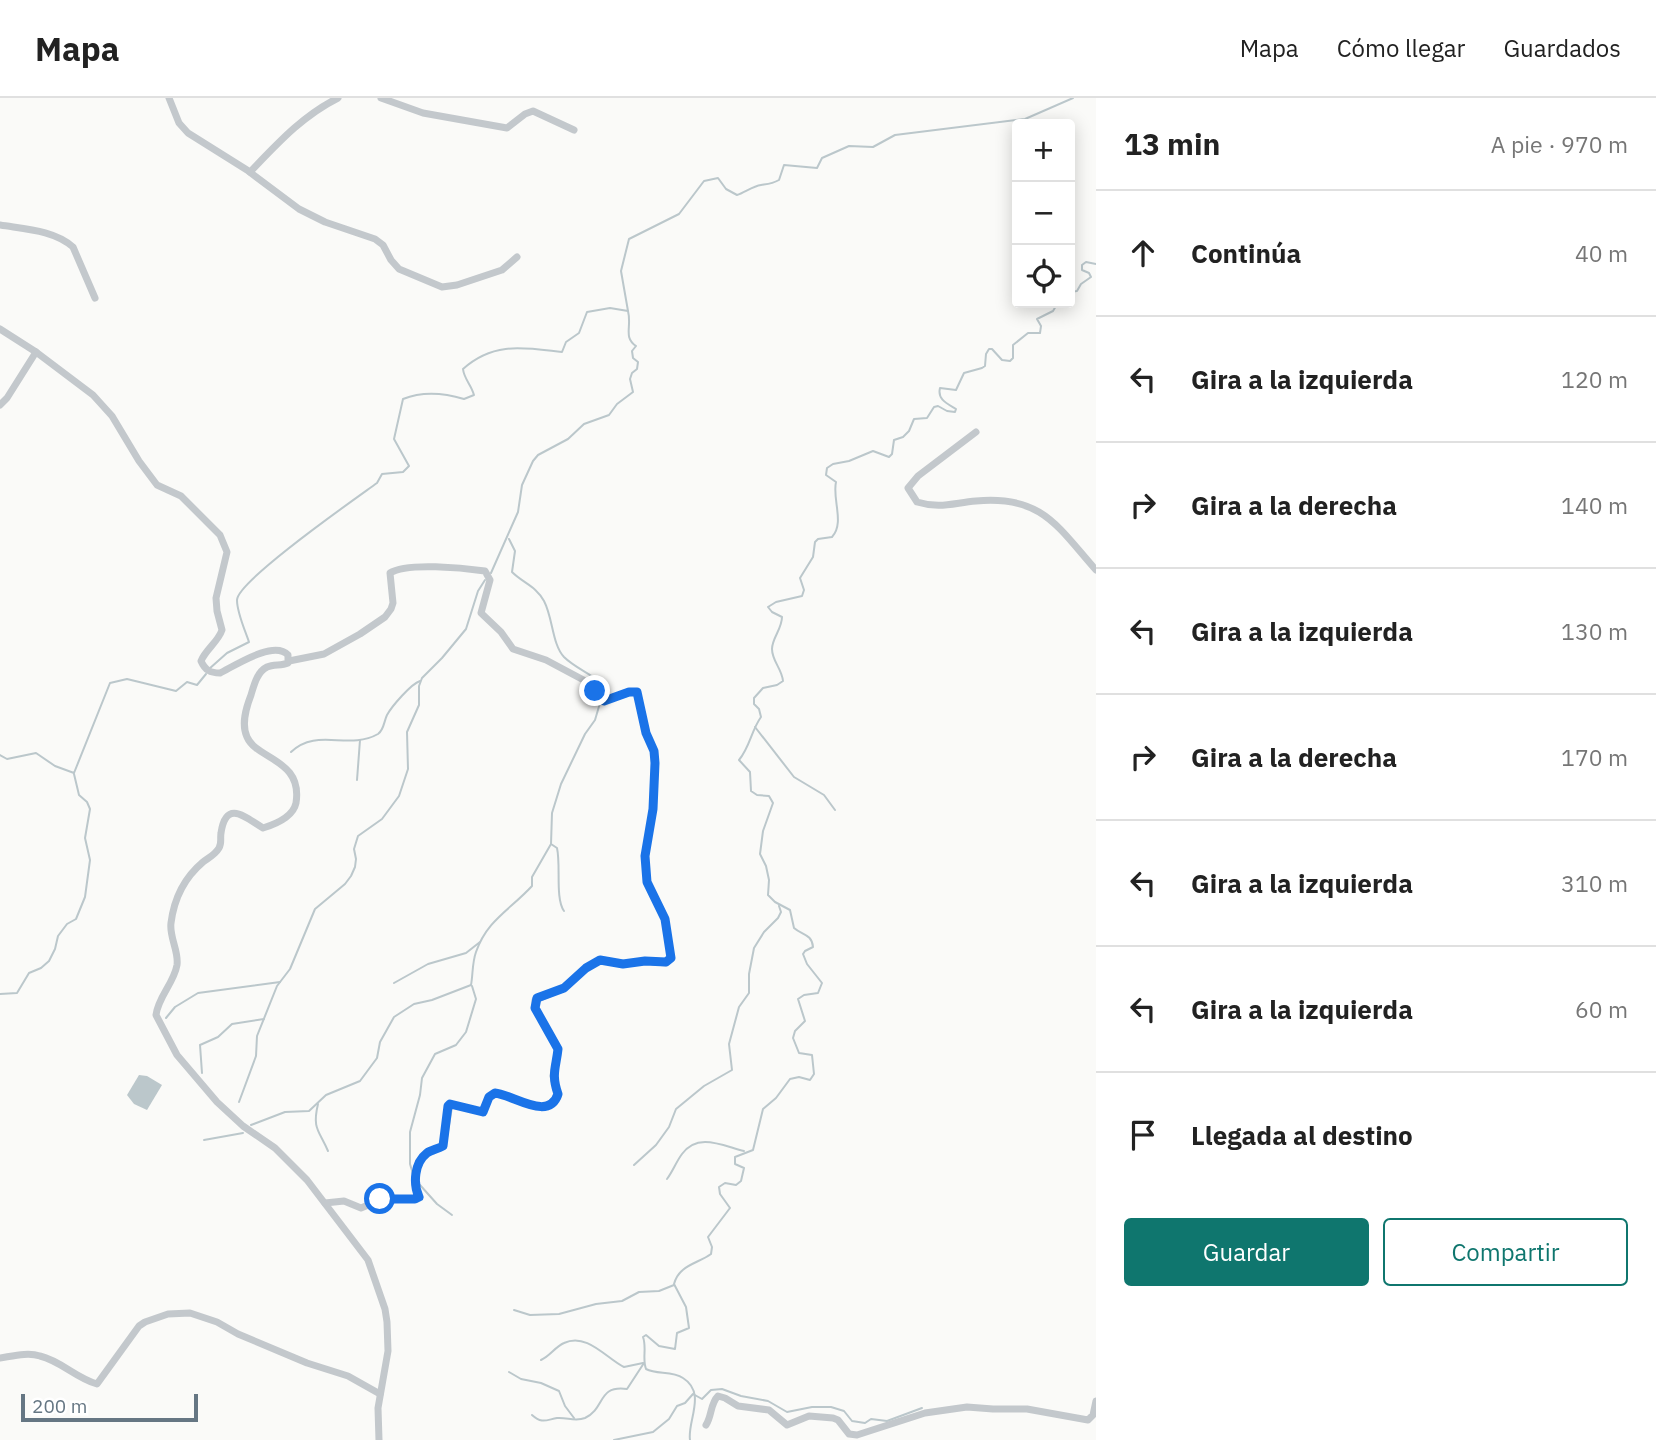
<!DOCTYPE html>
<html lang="es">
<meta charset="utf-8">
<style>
body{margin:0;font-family:"IBM Plex Sans",sans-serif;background:#f6f6f6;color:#222}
.controls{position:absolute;right:21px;top:21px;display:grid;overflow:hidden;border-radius:7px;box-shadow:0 4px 18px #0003}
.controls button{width:63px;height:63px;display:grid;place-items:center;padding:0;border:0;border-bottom:2px solid #e0e0e0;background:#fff;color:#222;font:35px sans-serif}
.scale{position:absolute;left:21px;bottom:18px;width:177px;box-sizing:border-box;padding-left:7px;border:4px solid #657683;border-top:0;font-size:19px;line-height:24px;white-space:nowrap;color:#657683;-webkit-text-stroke:5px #fff;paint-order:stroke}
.stop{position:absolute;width:21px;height:21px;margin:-16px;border:5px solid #1a73e8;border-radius:50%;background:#fff}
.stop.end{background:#1a73e8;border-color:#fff;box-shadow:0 2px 7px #0008}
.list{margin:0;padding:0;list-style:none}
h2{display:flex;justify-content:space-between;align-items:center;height:91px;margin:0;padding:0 28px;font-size:30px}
h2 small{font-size:23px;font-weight:400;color:#767676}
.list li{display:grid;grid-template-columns:46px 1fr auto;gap:21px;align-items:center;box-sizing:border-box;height:126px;padding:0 28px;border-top:2px solid #e0e0e0}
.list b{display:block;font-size:26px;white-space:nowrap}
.list em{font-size:23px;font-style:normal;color:#767676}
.actions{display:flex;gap:14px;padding:21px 28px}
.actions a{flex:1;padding:16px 0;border:2px solid #0f766e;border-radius:7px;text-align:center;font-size:24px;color:#0f766e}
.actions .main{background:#0f766e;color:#fff}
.icon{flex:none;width:38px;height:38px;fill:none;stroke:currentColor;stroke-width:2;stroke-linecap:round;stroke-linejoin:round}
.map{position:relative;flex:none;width:1096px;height:1342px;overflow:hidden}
header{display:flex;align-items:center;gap:42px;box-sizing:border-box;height:98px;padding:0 35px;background:#fff;border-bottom:2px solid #e0e0e0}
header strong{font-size:33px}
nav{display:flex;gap:38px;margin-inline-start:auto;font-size:24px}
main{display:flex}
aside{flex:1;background:#fff}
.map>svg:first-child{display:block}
</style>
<header>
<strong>Mapa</strong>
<nav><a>Mapa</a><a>Cómo llegar</a><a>Guardados</a></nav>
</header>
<main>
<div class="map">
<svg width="1096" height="1342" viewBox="0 0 1096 1342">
<rect width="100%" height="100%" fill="#fafaf8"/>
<polygon fill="#bbc7cb" points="139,977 147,978 162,987 147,1012 134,1006 127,997"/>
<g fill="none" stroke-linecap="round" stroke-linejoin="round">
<g stroke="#bbc7cb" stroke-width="2">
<polyline points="1070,194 1077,193 1081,186 1091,179 1089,175 1082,172 1082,167 1086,164 1096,166"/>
<path d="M509,441L515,453L512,474C523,485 536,488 544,503C553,520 552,546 564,559C574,569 589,575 600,584L603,589L602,600"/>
<path d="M491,475L518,414L522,387L533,363L538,357L568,341L584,326L609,317L617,306L633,294L630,281L632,275L637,271L638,264L633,260L632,253L636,248C623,239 632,229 628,213"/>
<path d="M209,571L227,555L249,544C245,532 237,515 237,502C237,483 355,401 377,385L382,376L403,374L409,368L394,341L403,301C423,293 444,295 464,301L474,297C471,286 464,281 463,271C494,243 525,250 562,254L566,244L579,235L587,214L610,210L628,213L621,173L629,141L679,116L704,83L718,80L726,91L737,97C744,95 753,88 761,87C768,86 772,86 779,82L784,67L817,70L822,60L849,48L873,49L895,37L1025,21L1073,0"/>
<polyline points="755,629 794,679 824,697 835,712"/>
<path d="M291,654C317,629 348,653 378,636C384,632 384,623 387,617C392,608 411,586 420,583"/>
<polyline points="0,657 7,661 36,655 55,668 74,675 110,585 127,581 176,593 187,584 197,587 206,576"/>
<polyline points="357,682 360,642"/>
<path d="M551,746L557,750C561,768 555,800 564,813"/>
<polyline points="394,885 428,866 466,855 480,844"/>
<polyline points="0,896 17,895 29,875 41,870 49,863 55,851 58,838 67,826 76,821 85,799 90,762 85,740 90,711 87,704 79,697 74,676"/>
<polyline points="166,920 175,909 198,895 280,884"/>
<polyline points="202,975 200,947 218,939 232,926 264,921"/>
<polyline points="239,1004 256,958 257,938 277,888 290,871 315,811 345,786 351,778 355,769 356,761 354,751 358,738 382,721 399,698 408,671 407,634 419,607 419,588 422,580 442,560 466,531 478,493 485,482"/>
<path d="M318,1006C312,1031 319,1032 328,1053"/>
<path d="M251,1027L285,1014L309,1013L326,997L360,983L377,960L380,944L394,919L414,906L432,902L471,887C473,877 472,865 476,854C487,822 510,812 532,788V779L551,746L552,715L561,686L585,636L595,622L600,605"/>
<polyline points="204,1042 243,1035"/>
<polyline points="634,1067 656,1047 669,1029 676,1011 704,988 732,972 729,946 739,909 749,895 749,876 754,850 764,834 778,820 781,814 779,808"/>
<polyline points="413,1076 410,1066 410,1034 420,997 422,980 435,956 456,947 466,934 476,901 472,888"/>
<path d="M667,1081C673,1073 676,1064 682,1056C698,1034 723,1048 744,1053"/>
<polyline points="420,1087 437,1106 452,1117"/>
<polyline points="514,1212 530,1217 559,1216 596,1206 622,1203 639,1194 659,1193 674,1187"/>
<path d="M541,1262C550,1258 555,1249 564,1245C587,1234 607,1261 624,1269L643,1265"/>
<polyline points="509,1274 521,1281 541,1285 559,1293 565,1308 574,1320"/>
<path d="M532,1317C542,1326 546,1322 557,1320C567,1319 575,1324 585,1320C606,1310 597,1287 627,1291L644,1265"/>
<polyline points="614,1342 653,1334 669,1321 677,1308 685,1305 693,1296 702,1301 711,1292 722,1291 741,1298 768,1303 787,1314 812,1309 831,1309 844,1313 852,1323 865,1325 871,1321 887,1323 922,1310"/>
<path d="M690,1342C687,1323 707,1295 683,1280C672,1272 657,1277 646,1271C642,1260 647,1250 643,1239L646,1237L659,1248L675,1251L677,1235L689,1230L686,1209L674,1186C679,1167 697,1166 711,1156L712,1149L708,1139L730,1110L720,1096L719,1089L725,1085L736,1087L741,1083L744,1070L735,1066V1059L753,1052L763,1011L776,1000L790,981L799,979L810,982L814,976L812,957L799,955L793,940L795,933L805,923L798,901L804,897L818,895L822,885L807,866L803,856L805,853L813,849C812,836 802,837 794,830L790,812L775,804L768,797L769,782L766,768L760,756L763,733L773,705L769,698L757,697L751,693L750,674L739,662C750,649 751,633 761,619L759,611L754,606V600L763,590L777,587L783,583C782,571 772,563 772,551C772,540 782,531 782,519L772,514L768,509L776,504L802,498L804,492L800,480L813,459L815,444L818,441L832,439C845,425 832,401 836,384L826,377L827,370L833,366L849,363L873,353L889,359L892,356L894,342L903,339L909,333L914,321L927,320L934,309L938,308L947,313L955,314L956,311C948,306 937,302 940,290L956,292L964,275L982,270L985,268L986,256L989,251H992L1002,262L1010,263L1013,260V247L1028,235H1040L1041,228L1037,221L1053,213L1056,208L1055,205"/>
</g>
<g stroke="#c3c8cc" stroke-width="7">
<polyline points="169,0 179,25 188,35 247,72 299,111 325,124 375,141 383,147 391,162 399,171 442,189 457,187 502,172 517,159"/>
<polyline points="381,0 423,15 507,30 525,16 533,13 574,32"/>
<path d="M250,74C277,46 302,18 338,0"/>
<path d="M0,127C24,131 54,132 73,149L95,200"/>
<path d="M0,231L36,254L93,297L112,318L139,363L157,387L181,398L220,437L227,454L216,500L217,513L222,532C218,544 206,551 201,563C205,572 210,575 220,575C236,567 274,542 288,557V565C281,568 274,566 267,569C257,574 254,587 251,597C246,610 241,626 247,639C257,662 303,661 296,705C293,719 276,726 263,730C245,719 226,701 221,735C220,740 222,745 219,750C215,757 208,760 203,764C184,780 174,801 171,825C169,839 179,853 177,867C174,885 158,899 156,917L177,957L217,1004L243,1028L275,1050L307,1082L368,1162L385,1211L387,1224L388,1253L378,1310L379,1342"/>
<polyline points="0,307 7,300 36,254"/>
<path d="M976,334L918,378L908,390L917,404C940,411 953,405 976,403C1042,397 1057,428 1096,472"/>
<path d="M289,563L324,556L360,536L385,519L391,511L393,505L390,475C406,464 464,470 485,473L490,482L481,515L501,534L513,551L546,562L591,586L601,602C614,603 624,593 637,594L646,635L654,653L655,665L653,711L645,759L647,784L665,821L671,860L666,865L645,863L623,866L600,862L586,870L564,890L535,902V910L558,951L553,978L558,999C539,1021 518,998 495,995L489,999L483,1014L450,1006L443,1048C438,1051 431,1052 427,1055C414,1064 414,1086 419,1099L415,1101L385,1100L361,1110L344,1103L325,1105"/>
<path d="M0,1260C13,1258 28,1254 40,1258C61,1263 76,1280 97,1286L139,1228L145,1224L168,1216L190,1215L217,1224L238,1236L307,1265L348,1278L380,1296"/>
<path d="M706,1327C712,1318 710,1306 718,1298L725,1300L738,1308L769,1312L787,1327L809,1318L833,1320L838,1322L849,1336L857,1337L925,1315L967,1309L993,1311H1027L1088,1322L1093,1317L1096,1303"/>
</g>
</g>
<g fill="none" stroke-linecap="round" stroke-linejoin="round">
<path stroke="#1a73e8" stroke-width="9" d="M380,1101H415L419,1099C413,1086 414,1065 427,1055C431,1052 438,1051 443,1048L448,1008L450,1006L483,1014L489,999L495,995C514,997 549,1024 558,996C551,976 556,970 558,951L535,910L537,900L564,890L586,870L600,862L623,866L645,863L666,864L671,860L665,821L647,784L645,758L653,711L655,665L654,653L646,635L637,594H629L604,603L600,601L595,593"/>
</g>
</svg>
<div class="controls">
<button>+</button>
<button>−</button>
<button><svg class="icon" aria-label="locate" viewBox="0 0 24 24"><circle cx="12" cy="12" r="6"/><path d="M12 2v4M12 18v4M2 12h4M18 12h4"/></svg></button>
</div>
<div class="scale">200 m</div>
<div class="stop" style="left:380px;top:1101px"></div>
<div class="stop end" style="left:595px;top:593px"></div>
</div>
<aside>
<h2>13 min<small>A pie · 970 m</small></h2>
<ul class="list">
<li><svg class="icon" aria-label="ahead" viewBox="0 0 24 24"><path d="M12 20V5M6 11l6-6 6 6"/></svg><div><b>Continúa</b></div><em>40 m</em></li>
<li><svg class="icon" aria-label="left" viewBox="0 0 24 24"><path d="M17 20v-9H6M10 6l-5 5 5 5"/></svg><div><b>Gira a la izquierda</b></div><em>120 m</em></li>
<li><svg class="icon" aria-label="right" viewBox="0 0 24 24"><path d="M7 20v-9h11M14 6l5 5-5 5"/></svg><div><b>Gira a la derecha</b></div><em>140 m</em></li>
<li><svg class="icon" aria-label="left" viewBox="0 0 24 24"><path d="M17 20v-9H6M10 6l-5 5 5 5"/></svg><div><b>Gira a la izquierda</b></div><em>130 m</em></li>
<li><svg class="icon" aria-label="right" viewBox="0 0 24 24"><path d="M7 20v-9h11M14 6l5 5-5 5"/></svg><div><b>Gira a la derecha</b></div><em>170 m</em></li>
<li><svg class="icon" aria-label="left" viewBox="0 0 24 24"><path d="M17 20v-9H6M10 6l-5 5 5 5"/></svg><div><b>Gira a la izquierda</b></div><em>310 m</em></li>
<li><svg class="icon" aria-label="left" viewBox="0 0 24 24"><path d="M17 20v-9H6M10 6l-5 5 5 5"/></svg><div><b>Gira a la izquierda</b></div><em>60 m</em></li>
<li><svg class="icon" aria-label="arrive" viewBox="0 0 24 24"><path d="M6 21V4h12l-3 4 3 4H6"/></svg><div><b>Llegada al destino</b></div></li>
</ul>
<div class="actions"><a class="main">Guardar</a><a>Compartir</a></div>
</aside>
</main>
